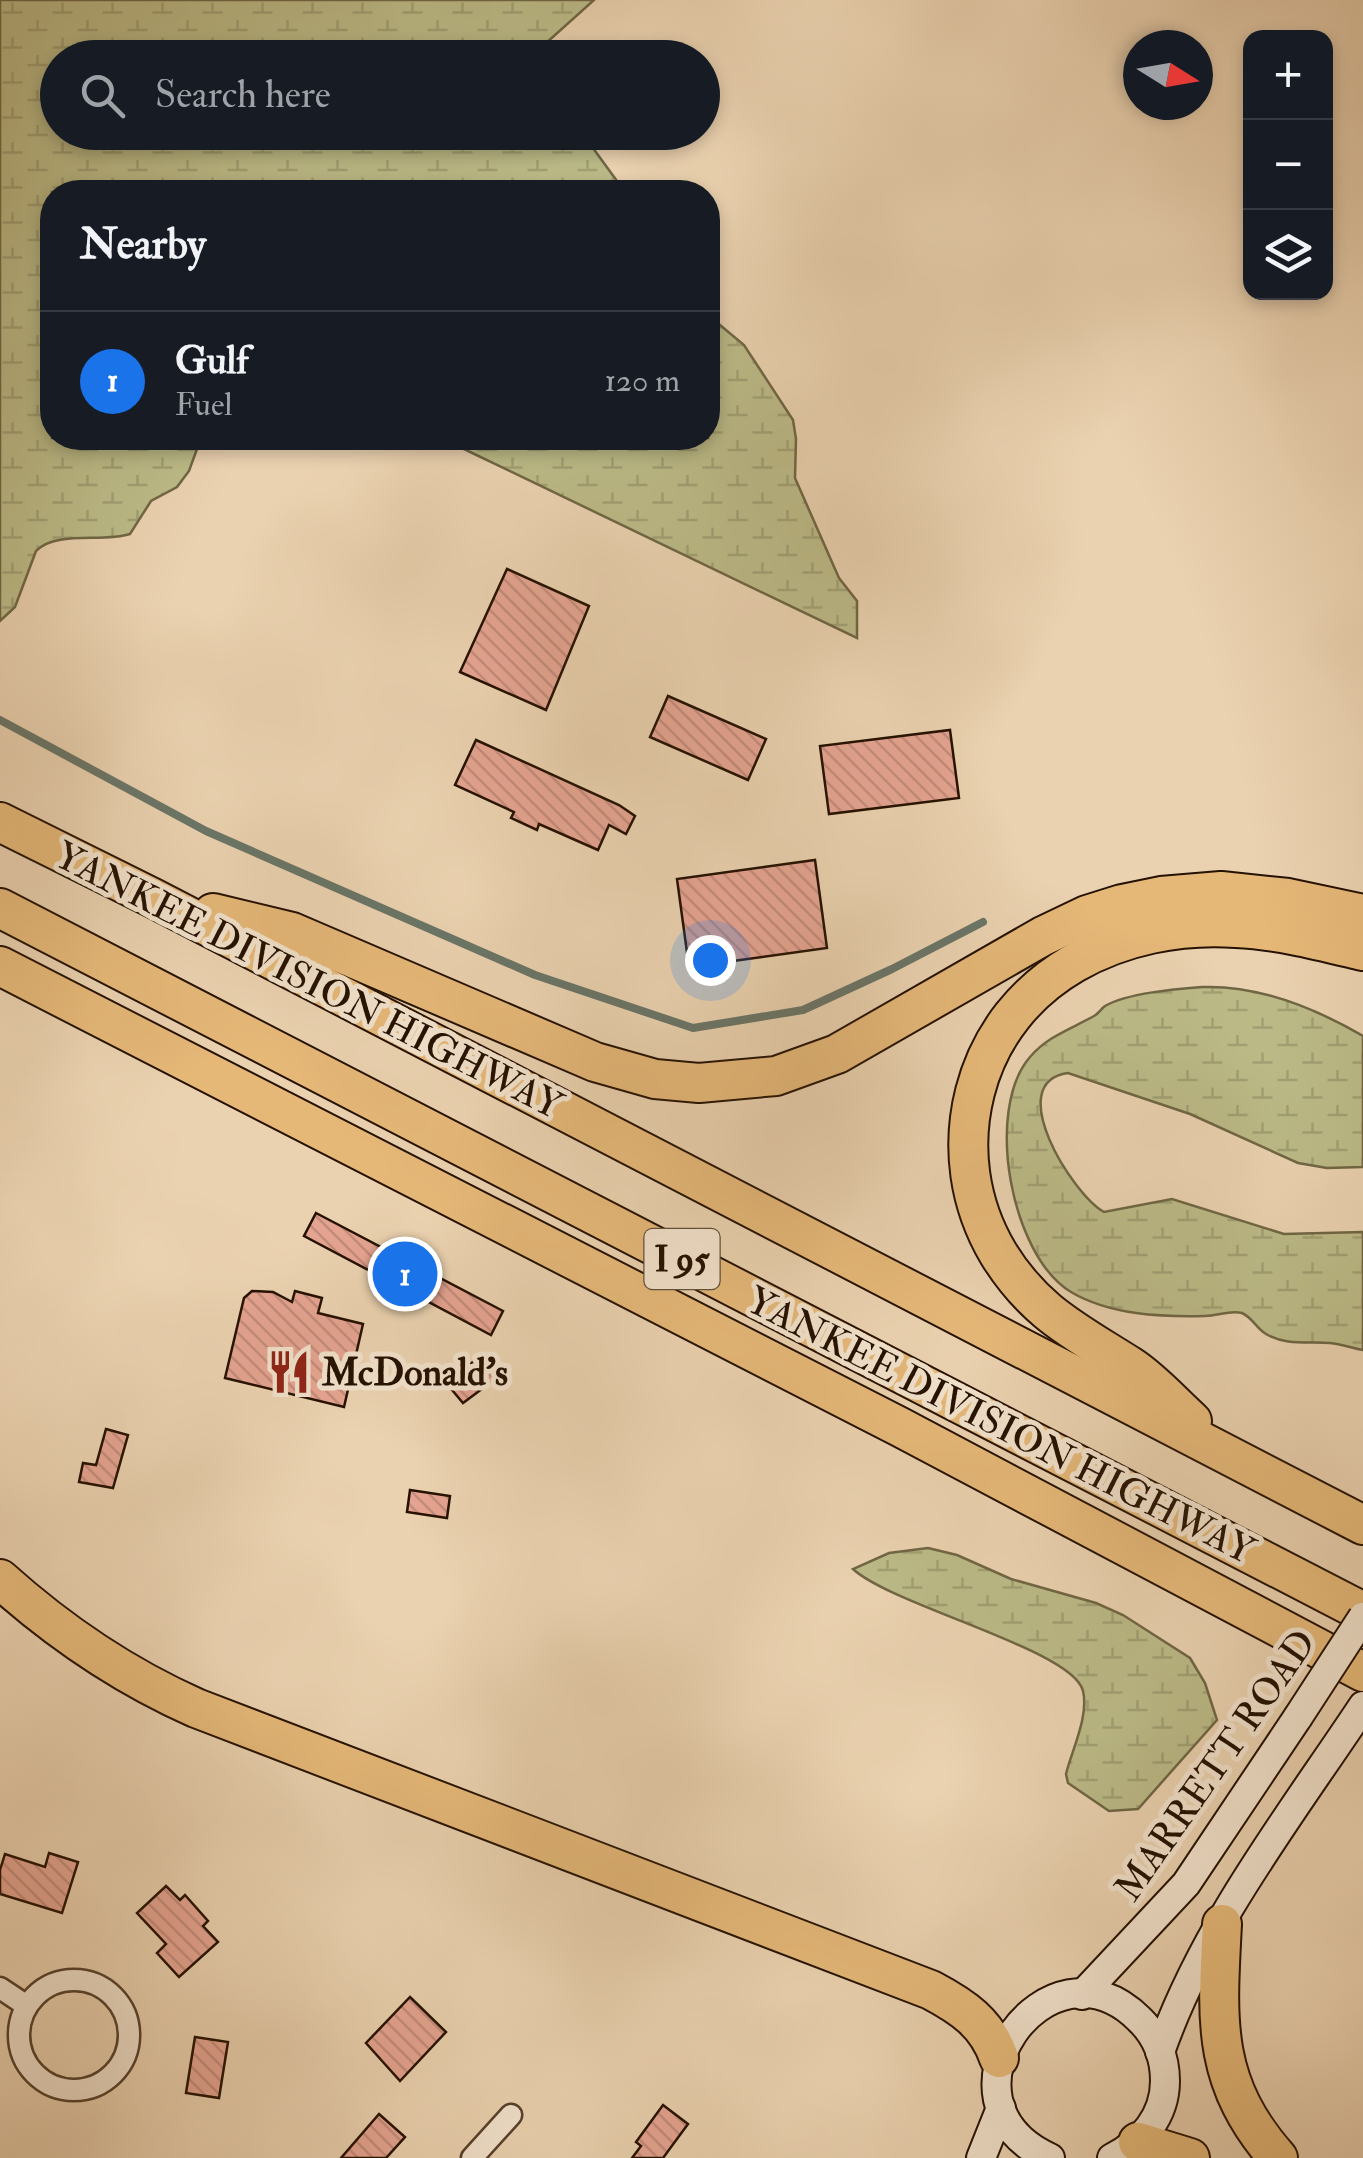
<!DOCTYPE html>
<meta charset="utf-8">
<style>
body{margin:0;font-family:"IM FELL Double Pica",serif;background:#242831;color:#f1f3f6}
.controls{position:absolute;right:30px;top:30px;display:grid;overflow:hidden;border-radius:20px;box-shadow:0 5px 15px #0003}
.controls button{width:90px;height:90px;display:grid;place-items:center;padding:0;border:0;border-bottom:2px solid #363941;background:#171b24;color:#f1f3f6;font:50px sans-serif}
.compass{position:absolute;left:1123px;top:30px;width:90px;height:90px;border-radius:50%;background:#171b24;box-shadow:0 5px 15px #0003;rotate:101deg}
.you{position:absolute;left:710px;top:960px;width:35px;height:35px;margin:-25px;border:8px solid #fff;border-radius:50%;background:#1a73e8;box-shadow:0 0 0 15px #1a73e833}
.badge{display:grid;place-items:center;width:65px;height:65px;border-radius:50%;background:#1a73e8;color:#fff;font-size:32px;font-weight:700}
.pin{position:absolute;translate:-50% -50%;border:5px solid #fff;box-shadow:0 2px 10px #0006}
.list{margin:0;padding:0;list-style:none}
h2{display:flex;justify-content:space-between;align-items:center;height:130px;margin:0;padding:0 40px;font-size:42px}
h2 small{font-size:32px;font-weight:400;color:#9ea1a6}
.list li{display:grid;grid-template-columns:65px 1fr auto;gap:30px;align-items:center;box-sizing:border-box;height:140px;padding:0 40px;border-top:2px solid #363941}
.list b{display:block;font-size:38px;white-space:nowrap}
.list p{margin:0;font-size:32px;white-space:nowrap;color:#9ea1a6}
.list em{font-size:32px;font-style:normal;color:#9ea1a6}
.icon{flex:none;width:55px;height:55px;fill:none;stroke:currentColor;stroke-width:2;stroke-linecap:round;stroke-linejoin:round}
.map{position:relative;flex:none;width:1363px;height:2158px;overflow:hidden}
.search{position:absolute;background:#171b24;box-shadow:0 5px 15px #0003;left:40px;top:40px;width:680px;height:110px;display:flex;align-items:center;gap:25px;box-sizing:border-box;padding:0 35px;border-radius:55px;color:#9ea1a6;font-size:38px}
.panel{position:absolute;background:#171b24;box-shadow:0 5px 15px #0003;left:40px;top:180px;width:680px;height:270px;border-radius:40px}
.map>svg:first-child{display:block}
</style>
<div class="map">
<svg width="1363" height="2158" viewBox="0 0 1363 2158">
<defs>
<pattern id="wetland-marsh" width="20" height="14" patternUnits="userSpaceOnUse" patternTransform="scale(2.5)"><rect width="20" height="14" fill="#bbba87"/><path d="M1 5h8M5 5V1M11 12h8M15 12V8" fill="none" stroke="#a19f73"/></pattern>
<pattern id="building-back-hatch" width="6" height="6" patternUnits="userSpaceOnUse" patternTransform="scale(2.5)"><rect width="6" height="6" fill="#e5a491"/><path d="M-1 5l2 2M0 0l6 6M5-1l2 2" fill="none" stroke="#c48c7b"/></pattern>
</defs>
<rect width="100%" height="100%" fill="#ead1af"/>
<filter id="stains"><feTurbulence type="fractalNoise" baseFrequency=".002" numOctaves="4"/><feColorMatrix values="0 0 0 0 .2 0 0 0 0 .09 0 0 0 0 .02 0 0 0 .5 -.17"/></filter>
<radialGradient id="worn" r=".72"><stop offset=".6" stop-color="#630" stop-opacity="0"/><stop offset="1" stop-color="#630" stop-opacity=".3"/></radialGradient>
<g fill="url(#wetland-marsh)" stroke="#706644" stroke-width="2.5">
<path d="M0,0H594L545,44L547,57L58,58V132L582,133L625,192H52V438H201L189,471L177,487L151,501L130,534C103,543 56,530 36,551L15,607L0,621Z"/>
<polygon points="708,315 744,345 793,420 796,439 795,478 839,578 857,601 857,638 441,438 708,438"/>
<path d="M1202,987C1258,985 1315,1008 1363,1036V1167L1327,1168L1298,1163L1190,1114L1068,1073C1002,1082 1072,1194 1104,1212L1172,1199L1284,1234L1363,1232V1350C1352,1348 1341,1344 1330,1343C1309,1341 1286,1346 1266,1334C1256,1328 1253,1318 1242,1313C1229,1310 1218,1316 1205,1316C1161,1317 1110,1315 1071,1292C1011,1256 984,1110 1030,1057C1048,1036 1071,1029 1094,1016C1098,1014 1101,1009 1105,1006C1127,993 1177,989 1202,987Z"/>
<path d="M928,1548L957,1555L1011,1579L1096,1603L1123,1615L1190,1658L1205,1683L1217,1720L1138,1809L1109,1811L1068,1783L1066,1774C1072,1750 1089,1716 1083,1691C1074,1650 893,1606 853,1569L889,1553Z"/>
</g>
<g fill="none" stroke-linecap="round" stroke-linejoin="round">
<polyline stroke="#6a7567" stroke-width="8" points="0,720 206,831 535,975 693,1028 803,1010 892,969 983,922"/>
</g>
<g fill="url(#building-back-hatch)" stroke="#251100" stroke-width="2.5">
<polygon points="507,569 589,606 546,710 460,672"/>
<polygon points="668,696 766,739 748,780 650,737"/>
<polygon points="950,730 959,798 829,814 820,746"/>
<polygon points="476,740 619,805 635,816 626,834 609,825 598,850 539,824 537,830 511,818 514,812 455,785"/>
<polygon points="815,860 827,948 689,967 677,879"/>
<polygon points="316,1213 503,1311 491,1335 304,1236"/>
<polygon points="252,1291 273,1292 292,1302 295,1291 322,1298 318,1313 363,1324 344,1407 225,1378 244,1298"/>
<polygon points="481,1355 498,1377 463,1403 447,1384"/>
<polygon points="106,1429 128,1435 113,1488 79,1482 83,1463 96,1465"/>
<polygon points="410,1490 450,1496 447,1518 407,1512"/>
<polygon points="49,1853 78,1862 62,1913 0,1894 0,1870 5,1854 45,1867"/>
<polygon points="166,1886 180,1900 185,1895 208,1921 203,1926 218,1942 179,1977 157,1953 166,1944 137,1913"/>
<polygon points="410,1997 446,2032 400,2081 366,2043"/>
<polygon points="195,2037 228,2042 219,2098 186,2093"/>
<polygon points="663,2105 688,2124 663,2158 632,2158 641,2146 636,2142"/>
<polygon points="379,2114 405,2137 386,2158 341,2158"/>
</g>
<g fill="none" stroke-linecap="round" stroke-linejoin="round">
<g stroke="#56412c" stroke-width="25">
<g id="street">
<circle cx="74" cy="2035" r="55"/>
<polyline points="0,1988 27,2006"/>
<polyline points="472,2158 511,2115"/>
</g>
</g>
<g stroke="#251100" stroke-width="32">
<g id="secondary">
<polyline points="1082,1995 1186,1884 1298,1717"/>
<path d="M1160,2052C1204,1926 1290,1816 1363,1706"/>
<polyline points="981,2158 1001,2108"/>
<path d="M1050,2158C924,2101 1048,1928 1139,2019C1156,2035 1165,2057 1165,2081C1165,2116 1142,2143 1112,2158"/>
</g>
</g>
<g stroke="#251100" stroke-width="42">
<g id="highway">
<polyline points="0,822 153,898 1363,1525"/>
<polyline points="0,908 1363,1612"/>
<polyline points="213,913 292,932 595,1062 655,1079 699,1083 776,1076 837,1054 1043,936 1087,915 1122,904 1161,896 1221,891 1288,898 1363,914"/>
<polyline points="0,966 900,1427 1363,1672"/>
<path d="M1192,1421C1172,1403 1152,1380 1130,1366C1075,1331 1034,1312 998,1253C969,1204 961,1147 975,1092C1005,975 1122,920 1236,928C1279,930 1321,941 1363,951"/>
<path d="M0,1579C59,1632 124,1676 196,1708L931,1990C963,2007 987,2023 999,2058"/>
<path d="M1222,1924C1217,2020 1211,2082 1278,2158"/>
<polyline points="1138,2142 1190,2158"/>
</g>
</g>
<use href="#street" stroke="#f1e1cb" stroke-width="20"/>
<use href="#secondary" stroke="#f1e1cb" stroke-width="28"/>
<use href="#highway" stroke="#e5b878" stroke-width="38"/>
<g stroke="#251100" stroke-width="32" stroke-linecap="butt">
<polyline id="secondary-bridge" points="1298,1717 1363,1617"/>
</g>
<use href="#secondary-bridge" stroke="#f1e1cb" stroke-width="28"/>
</g>
<defs>
<g id="restaurant-bare" transform="scale(3.45)"><path d="M-5-6h1v4h1v-4h1v4h1v-4h1v5L-1.5 .5V6h-2V.5L-5-1ZM5-6V6H3V1.5H1.5Q1.5-4 5-6Z" fill="#8f2418" stroke="#f1e1cb" stroke-width="2.5" paint-order="stroke"/></g>
</defs>
<g fill-rule="evenodd">
<use href="#restaurant-bare" x="289" y="1372"/>
</g>
<g text-anchor="middle" stroke-width="10" stroke-linejoin="round" paint-order="stroke">
<rect fill="#f1e1cb" stroke="#624f3d" stroke-width="2.5" x="644.5" y="1229" width="75" height="60" rx="8"/>
<g font-size="35" font-weight="bold" fill="#251100">
<text x="682" y="1271">I 95</text>
</g>
<g font-size="38" fill="#251100" stroke="#f1e1cb">
<text transform="translate(309 980) rotate(27)" y="13">YANKEE DIVISION HIGHWAY</text>
<text transform="translate(1001 1425) rotate(27)" y="13">YANKEE DIVISION HIGHWAY</text>
<text transform="translate(1215 1765) rotate(-55)" y="13">MARRETT ROAD</text>
</g>
<g font-size="38" font-weight="bold" fill="#251100" stroke="#f1e1cb" text-anchor="start">
<text x="322" y="1385">McDonald's</text>
</g>
</g>
<rect width="100%" height="100%" filter="url(#stains)"/>
<rect width="100%" height="100%" fill="url(#worn)"/>
</svg>
<div class="controls">
<button>+</button>
<button>−</button>
<button><svg class="icon" aria-label="layers" viewBox="0 0 24 24"><path d="M12 4l9 5-9 5-9-5zM3 14l9 5 9-5"/></svg></button>
</div>
<svg class="compass" viewBox="-18 -18 36 36"><path d="M0-13l5 13h-10z" fill="#e53935"/><path d="M0 13l5-13h-10z" fill="#9ea1a6"/></svg>
<div class="you"></div>
<div class="pin badge" style="left:405px;top:1274px">1</div>
<div class="search"><svg class="icon" aria-label="search" viewBox="0 0 24 24"><circle cx="10" cy="10" r="6"/><path d="M15 15l6 6"/></svg>Search here</div>
<section class="panel">
<h2>Nearby<small></small></h2>
<ul class="list">
<li><span class="badge">1</span><div><b>Gulf</b><p>Fuel</p></div><em>120 m</em></li>
</ul>
</section>
</div>
